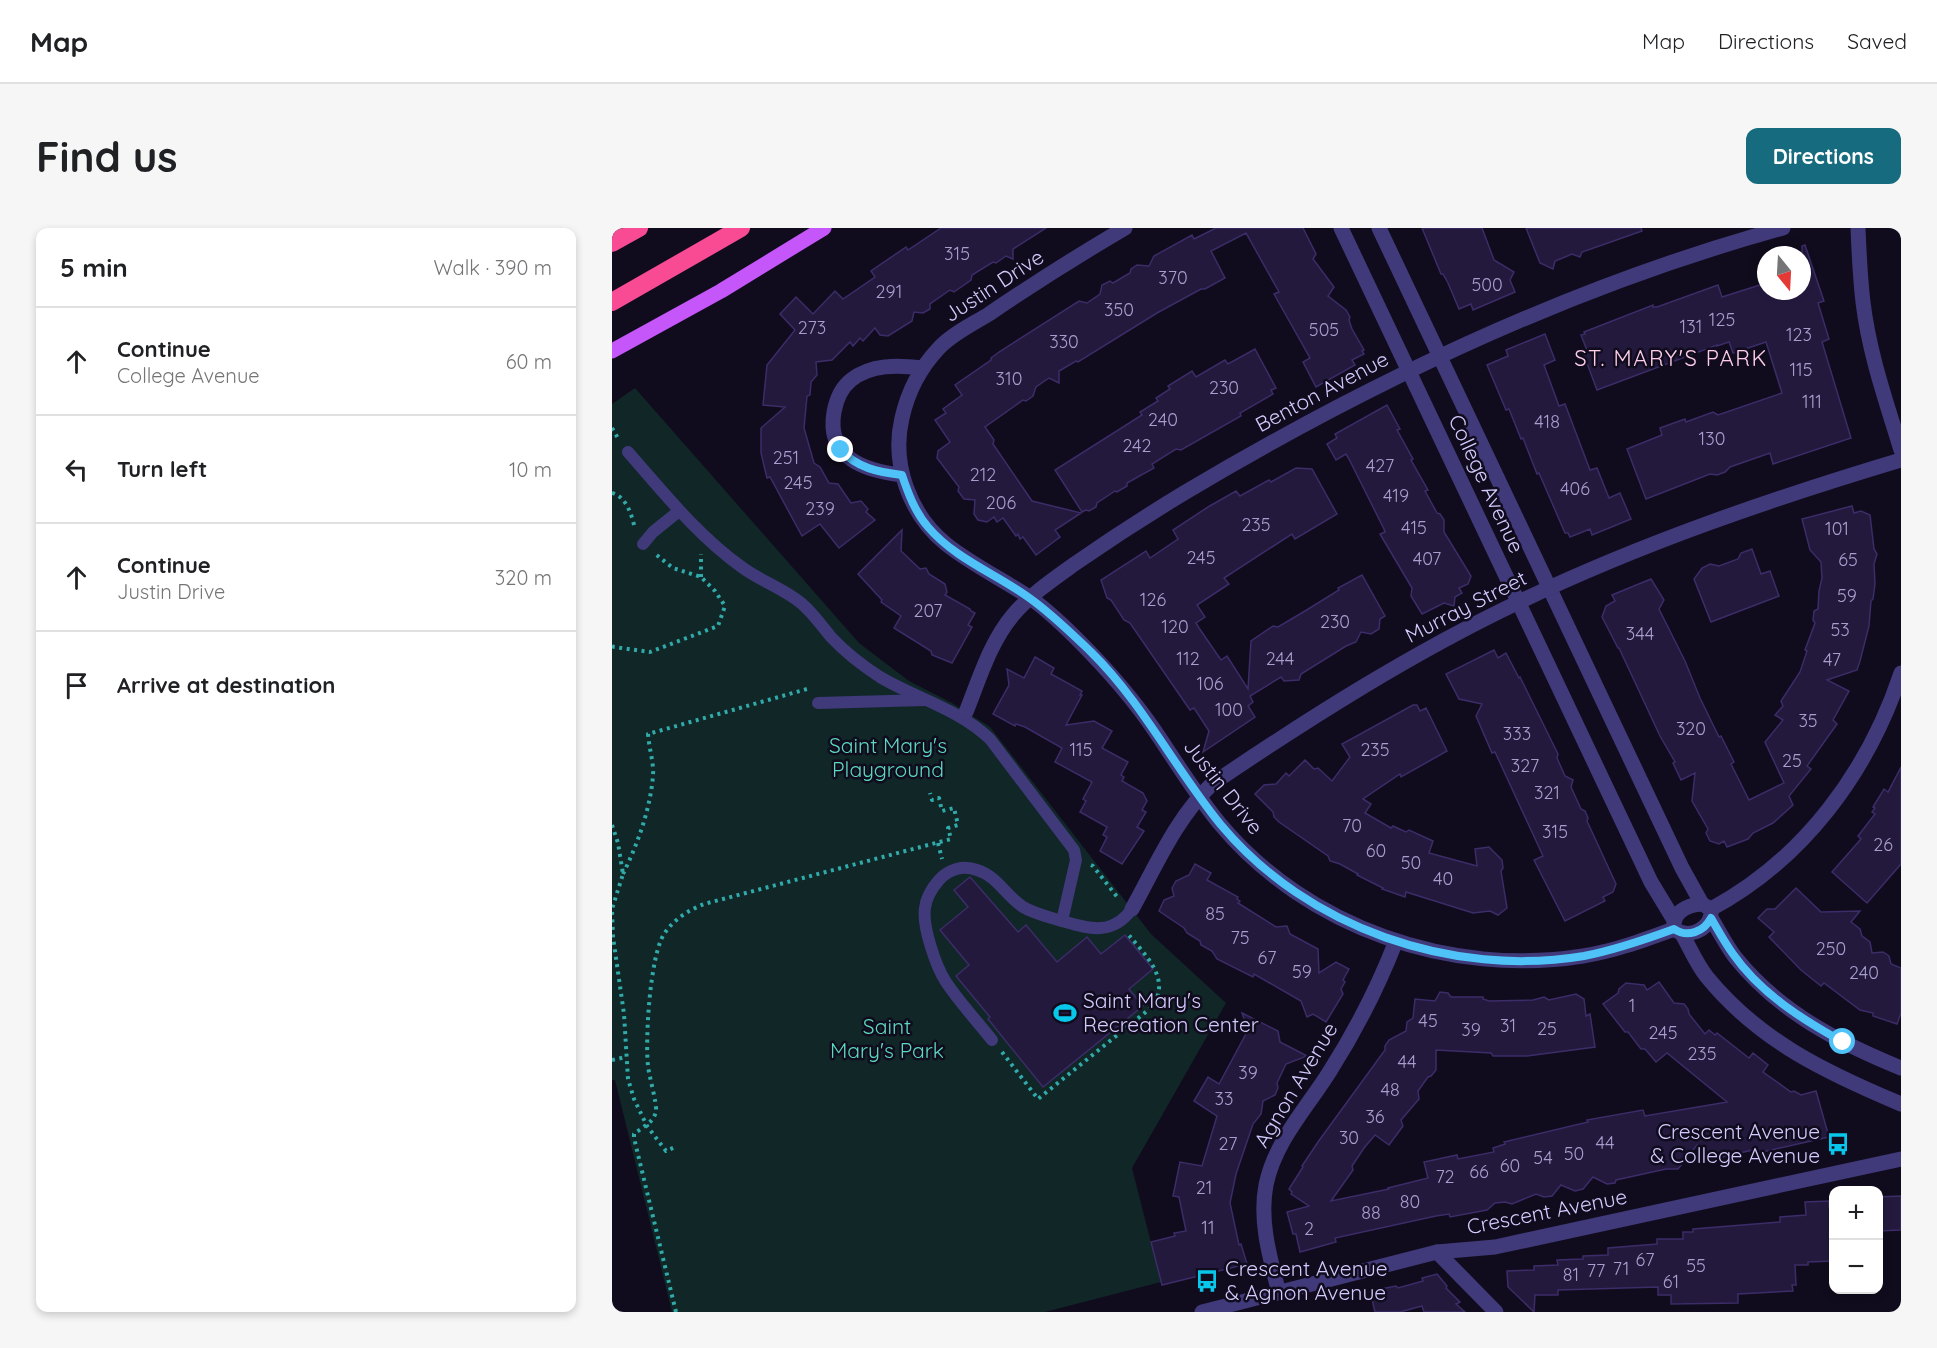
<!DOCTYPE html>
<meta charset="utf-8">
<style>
body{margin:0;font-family:Quicksand,sans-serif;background:#f6f6f6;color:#202124}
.controls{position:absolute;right:18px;bottom:18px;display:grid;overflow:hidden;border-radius:12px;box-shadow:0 3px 9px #0003}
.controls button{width:54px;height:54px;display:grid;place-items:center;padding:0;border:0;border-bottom:2px solid #e0e0e0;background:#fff;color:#202124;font:30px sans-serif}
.compass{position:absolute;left:1145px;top:18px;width:54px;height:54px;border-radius:50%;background:#fff;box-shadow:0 3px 9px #0003;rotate:162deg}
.stop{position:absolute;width:18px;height:18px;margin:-14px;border:4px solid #4fc3f7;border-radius:50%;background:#fff}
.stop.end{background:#4fc3f7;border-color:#fff;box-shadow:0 2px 6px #0008}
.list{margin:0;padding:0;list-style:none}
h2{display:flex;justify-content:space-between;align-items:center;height:78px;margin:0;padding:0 24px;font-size:26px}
h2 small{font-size:20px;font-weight:400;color:#757577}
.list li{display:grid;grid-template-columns:39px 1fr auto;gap:18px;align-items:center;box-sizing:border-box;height:108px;padding:0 24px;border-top:2px solid #e0e0e0}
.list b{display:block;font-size:22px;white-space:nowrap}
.list p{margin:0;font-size:20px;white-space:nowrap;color:#757577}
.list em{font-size:20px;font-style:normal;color:#757577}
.icon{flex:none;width:33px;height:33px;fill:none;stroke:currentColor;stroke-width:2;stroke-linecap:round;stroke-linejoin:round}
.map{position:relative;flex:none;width:1289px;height:1084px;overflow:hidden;border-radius:12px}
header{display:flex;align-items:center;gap:36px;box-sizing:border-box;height:84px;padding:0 30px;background:#fff;border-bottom:2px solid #e0e0e0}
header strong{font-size:28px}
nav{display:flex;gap:33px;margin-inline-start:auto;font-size:21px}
.intro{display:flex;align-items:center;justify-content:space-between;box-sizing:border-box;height:144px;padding:0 36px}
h1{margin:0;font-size:42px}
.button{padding:15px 27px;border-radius:12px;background:#166c7e;color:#fff;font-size:21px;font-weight:700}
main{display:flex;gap:36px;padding:0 36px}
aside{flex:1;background:#fff;border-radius:12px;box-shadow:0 3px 9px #0003}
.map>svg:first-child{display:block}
</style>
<header>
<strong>Map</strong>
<nav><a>Map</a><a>Directions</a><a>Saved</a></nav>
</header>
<div class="intro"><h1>Find us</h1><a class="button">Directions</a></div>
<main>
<aside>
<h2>5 min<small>Walk · 390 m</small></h2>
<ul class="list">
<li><svg class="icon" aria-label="ahead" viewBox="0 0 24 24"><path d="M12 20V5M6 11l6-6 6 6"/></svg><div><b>Continue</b><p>College Avenue</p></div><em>60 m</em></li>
<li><svg class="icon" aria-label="left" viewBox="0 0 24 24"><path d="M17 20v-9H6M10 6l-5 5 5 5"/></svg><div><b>Turn left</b></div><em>10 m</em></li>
<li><svg class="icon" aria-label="ahead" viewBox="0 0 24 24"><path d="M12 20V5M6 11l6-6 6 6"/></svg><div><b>Continue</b><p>Justin Drive</p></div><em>320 m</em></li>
<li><svg class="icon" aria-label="arrive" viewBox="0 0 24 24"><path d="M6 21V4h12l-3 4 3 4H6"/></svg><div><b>Arrive at destination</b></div></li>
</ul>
</aside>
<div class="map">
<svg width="1289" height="1084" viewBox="0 0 1289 1084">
<rect width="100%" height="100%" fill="#100c1d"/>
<polygon fill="#102627" points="23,160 247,415 297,453 340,475 378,499 539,706 614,775 520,940 549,1054 433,1084 60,1084 3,852 0,852 0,176"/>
<g fill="#23193d" stroke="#3c2c68" stroke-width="1.5">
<polygon points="329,0 434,0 401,21 401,31 394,28 384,35 381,34 360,47 359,52 342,64 338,62 318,76 318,81 311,85 302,84 300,93 276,108 268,107 263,100 251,113 248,110 241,118 238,114 220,132 204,134 205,147 199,154 198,167 195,168 192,200 202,235 208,239 217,255 226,256 239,275 249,273 256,281 254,284 263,292 227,320 208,296 190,308 158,249 155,250 149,225 149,200 173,179 151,177 155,137 183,102 168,86 184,69 201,86 223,63 231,71 263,49 259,43 294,19 296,22"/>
<polygon points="604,0 691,0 704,26 701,31 722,59 716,68 734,82 738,89 737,92 740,101 752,122 750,123 752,126 740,132 743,137 704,159 691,134 698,130 662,66 667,64 634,5 599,23 613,50 593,61 589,61 545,85 466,134 464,133 447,143 447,155 437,150 424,159 421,168 414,173 411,172 373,199 382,212 381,216 420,273 469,285 443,302 448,309 424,327 411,309 408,311 406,306 404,308 391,290 385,294 382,289 375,294 366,292 362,286 363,272 352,271 346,263 347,259 325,230 326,223 338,214 323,192 334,185 331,181 350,167 343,157 379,132 379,130 387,124 467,73 475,75 488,66 490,57 498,53 501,55 518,45 519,41 525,37 537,38 542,28 580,7 582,11"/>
<polygon points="810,0 870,0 882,32 902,44 898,52 903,64 861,82 859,76 847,81 836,55 831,46 829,46"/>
<polygon points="914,0 1029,0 1030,3 970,24 968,29 960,26 953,29 943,33 941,41 928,35"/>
<polygon points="1193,17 1212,73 1206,75 1217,111 1210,114 1239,210 1161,236 1158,225 1118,239 1113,244 1105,247 1098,246 1034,271 1015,221 1050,207 1048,200 1073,191 1074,194 1101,184 1106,187 1170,165 1154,114 1121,125 1117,114 1105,118 1105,117 985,162 972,127 976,125 969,107 973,106 972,104 1041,77 1041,79 1045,79 1106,57 1110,69 1154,55 1154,63 1190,63 1190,18"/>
<polygon points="933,106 943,132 932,137 947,178 953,176 978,242 985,240 997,270 1008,265 1019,291 980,307 978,301 958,309 956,305 953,305 927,245 925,246 911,210 909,211 897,181 894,182 875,137 896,128 894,122"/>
<polygon points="643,121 664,160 659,162 661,166 628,185 629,188 569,222 564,221 540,236 542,240 515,255 515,258 505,264 503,263 485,275 484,279 477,283 474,282 470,284 443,242 530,187 528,184 546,173 544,170 558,161 556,158 580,143 584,149 613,132 616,136"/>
<polygon points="775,177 788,201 785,202 801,231 799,232 816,262 813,263 825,285 828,286 832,292 832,304 859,348 856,356 847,360 850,365 843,369 842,378 832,375 810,386 799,368 800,360 768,306 773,304 772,301 737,231 734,226 724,232 715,216 725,210 723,206"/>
<polygon points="684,240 700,241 725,286 683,311 680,306 612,350 617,356 585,377 593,389 584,395 587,400 609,432 615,428 636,461 639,413 661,398 666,399 693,383 727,362 726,360 750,347 773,388 768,391 767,401 759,406 749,404 744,414 734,418 689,446 687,452 672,453 669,449 638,468 641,474 636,478 643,489 591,524 597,503 582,480 578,482 518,395 512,392 499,372 495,370 489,352 534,323 538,330 566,311 561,302 596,279 624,263 628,268 657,252 659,254"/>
<polygon points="1240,278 1242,285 1249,283 1258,287 1262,321 1265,326 1262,336 1263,356 1261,371 1259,373 1257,398 1248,433 1245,442 1215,452 1237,463 1221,492 1225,496 1195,538 1199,541 1177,568 1181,577 1161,595 1141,605 1136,611 1115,619 1112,613 1107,616 1098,613 1094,605 1096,601 1080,573 1083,545 1069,552 1061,535 1063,534 1048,508 1007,420 1006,420 990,389 994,378 1003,373 1000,367 1039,351 1052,372 1047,381 1073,433 1088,470 1107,509 1109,508 1122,534 1119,536 1137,572 1172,555 1153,514 1171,492 1163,487 1171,478 1169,473 1188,444 1195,423 1193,422 1203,395 1201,392 1202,383 1206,381 1207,363 1210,350 1209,334 1198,322 1190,291"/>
<polygon points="290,302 289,323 308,341 314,340 317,346 333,356 335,364 333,367 358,381 359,383 363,385 356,397 360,399 340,435 320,427 319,423 282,400 289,388 269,374 270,372 246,346"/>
<polygon points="1140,321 1149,346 1158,343 1167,368 1099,394 1082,351 1090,340 1098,336 1107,338 1126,331 1129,325"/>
<polygon points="882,422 886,430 894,425 907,450 908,449 946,526 945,530 953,548 961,552 959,559 969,581 973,583 976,590 975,593 1004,656 1001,664 991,669 993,673 953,693 922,632 931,628 883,524 880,525 864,488 870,476 847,471 834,446"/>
<polygon points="423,429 442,440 439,446 470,463 468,467 470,467 454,497 482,493 500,503 490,520 516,534 509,547 512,549 510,553 531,565 535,573 530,582 534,584 525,599 532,603 510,636 488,623 495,609 491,607 495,599 468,584 474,573 471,571 480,554 443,534 450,520 413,499 404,496 403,498 381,486 397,457 395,441 412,450"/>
<polygon points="801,477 805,477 808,483 814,480 835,523 789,549 788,546 751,571 759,576 753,585 779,600 781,598 794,604 797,602 821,613 817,625 865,638 863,621 877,619 890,632 891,640 889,643 895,680 886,687 878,683 861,685 794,664 793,669 770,661 771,660 745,647 746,646 728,636 718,633 716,628 667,594 662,589 661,584 643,566 652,557 664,556 674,545 677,548 693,532 702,541 706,540 720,553 738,529 730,516"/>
<polygon points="1289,539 1289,636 1255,675 1220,644 1249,611 1246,608 1263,586 1260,584 1263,580 1261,579 1272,561 1276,564"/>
<polygon points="583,636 599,645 595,652 626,669 625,671 628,673 626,675 664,699 675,698 678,706 706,721 707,745 724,734 737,741 731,752 733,754 729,761 731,766 714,794 701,786 695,789 689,773 642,746 641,749 605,731 600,723 589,717 588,713 575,705 572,700 547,683 552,672 562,668 560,660 564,653 577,647"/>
<polygon points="358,649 406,704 414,697 445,734 475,709 489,726 513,707 541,741 517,761 531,778 431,859 376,791 378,789 344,748 357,737 328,702 356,679 342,662"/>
<polygon points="1184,660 1209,684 1248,683 1239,694 1248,701 1250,708 1258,714 1260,725 1271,724 1277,728 1279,736 1289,740 1289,785 1285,796 1261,788 1261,785 1248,782 1212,755 1209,758 1189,742 1157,709 1162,704 1146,690 1155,681 1163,681"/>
<polygon points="1047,754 1062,775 1072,776 1076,781 1077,786 1093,806 1097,802 1103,807 1105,805 1137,830 1141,825 1156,837 1151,844 1179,864 1182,863 1189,867 1204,863 1217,909 1146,925 1145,921 1089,934 1085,917 1066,941 1054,941 1004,952 1003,955 995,956 981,949 971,961 963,963 949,957 940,968 932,969 924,966 900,976 893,974 883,975 875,982 838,989 837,986 824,988 723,1010 724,1014 688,1024 684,1006 681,1006 675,984 697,978 679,966 680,964 677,961 691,939 690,938 706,914 773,822 773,818 777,812 794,803 795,794 801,790 803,771 823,773 828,764 836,765 839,769 871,769 871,771 877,773 921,772 932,769 937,772 964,766 972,771 974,788 978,786 983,819 915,828 881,828 879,825 824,822 824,842 819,848 816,849 806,863 807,871 789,892 791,898 777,917 763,907 752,920 740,938 741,942 719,973 777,961 776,960 816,950 812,934 845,927 846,931 882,924 881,920 893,916 892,914 976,894 975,892 1031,882 1033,888 1115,874 1055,825 1044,834 1033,821 1029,821 1016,804 1013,804 991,776 1006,765 1007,761 1014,755 1032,757 1035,762"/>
<polygon points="630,785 666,803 668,814 695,828 674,836 665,855 666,860 663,867 651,873 649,886 641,896 624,946 618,975 627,1017 629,1016 635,1036 550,1057 539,1014 563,1008 562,1005 574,1003 567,969 561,968 568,934 590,938 605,888 582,873 596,849 607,856 636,802"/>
<polygon points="1289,968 1289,1002 1266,1003 1266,969"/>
<polygon points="1217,973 1217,979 1221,979 1221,1033 1196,1034 1196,1037 1183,1037 1184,1057 1180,1057 1181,1063 1126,1066 1126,1075 1059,1076 1059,1067 1046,1067 1046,1059 946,1062 946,1067 923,1067 922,1084 896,1059 895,1043 922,1042 922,1038 946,1037 945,1032 971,1031 971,1028 996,1027 996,1020 1045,1016 1045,1011 1071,1011 1071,1004 1081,1004 1081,1001 1168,994 1168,989 1194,987 1193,974"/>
<polygon points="825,1046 835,1058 834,1060 848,1074 844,1076 853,1084 812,1084 810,1078 788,1084 763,1084 758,1063 784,1058 786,1060 811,1053 810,1050"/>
</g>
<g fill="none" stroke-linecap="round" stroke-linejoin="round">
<g stroke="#31aaaa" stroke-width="4" stroke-dasharray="3 4.5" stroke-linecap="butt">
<polyline points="0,200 7,212"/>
<path d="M0,265C15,269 20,288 23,301"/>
<polyline points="89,349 89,326"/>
<polyline points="0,418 2,419 38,424 106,398 113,378 103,363 89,349 61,340 42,325"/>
<polyline points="0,597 6,615 11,646 0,681 1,709 12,786 16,851 22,871 35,898 54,923 63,919"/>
<polyline points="326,615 330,631"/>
<polyline points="479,637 481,638 506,670"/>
<path d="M11,646C26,615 38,582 41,548C42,535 37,520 36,506L195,461"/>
<path d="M390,824L426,871L540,779C560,751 533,727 516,706"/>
<polyline points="0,832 14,829"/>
<path d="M64,1084L22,910V906C30,899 42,895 44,883C45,875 37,848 36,838C33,811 38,728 52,706C62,691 77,682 92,676L339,611L336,600L346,597L342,580L330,583L327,570L320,572L318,565"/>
</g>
<g stroke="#40397a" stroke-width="12">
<path d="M16,224C52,265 86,308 131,340C149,353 172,361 189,375C201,385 209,397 219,409C233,424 251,438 268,449C305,471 347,481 378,511L462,622L464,632L450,693"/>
<polyline points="31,316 41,304 67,283"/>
<polyline points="206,475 313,472"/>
<path d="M380,812C365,793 348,775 334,754C324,739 310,698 313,680C314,670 321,659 327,652C337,641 351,637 365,642C385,648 394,668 411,679C423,686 437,689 450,693C478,701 500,708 520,681"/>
</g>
<g stroke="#40397a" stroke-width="15">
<path d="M513,0C467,27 421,56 377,86C361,96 340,106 327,120C308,140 296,163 290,190C279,236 298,287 334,316C359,336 388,350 414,367C432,379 449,395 465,411C493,439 520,469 543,503C564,534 584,567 608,596C695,700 839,749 971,728C1003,723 1032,712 1062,701"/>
<polyline points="729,0 1039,654 1062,692"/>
<polyline points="767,0 1070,640 1090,676"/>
<path d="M1246,0C1247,25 1248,49 1251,74C1257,125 1274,173 1289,222"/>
<path d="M290,247C253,243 214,230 222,184C224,173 229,160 239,152C259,136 286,137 310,140"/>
<path d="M354,484C367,452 378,414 401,387C417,368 440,352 461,337C497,312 534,288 572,265C760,153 959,58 1171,0"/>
<path d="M1090,676L1099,681C1101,700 1078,712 1062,701C1060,684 1075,677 1090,676Z"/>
<path d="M520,681C544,638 564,590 600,556C699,489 800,425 907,374C1030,315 1159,271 1289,232"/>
<path d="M1099,681C1192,631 1256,544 1289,445"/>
<path d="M1099,690C1107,703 1114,717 1123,729C1166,783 1227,815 1289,840"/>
<path d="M1070,706C1078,720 1085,737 1095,749C1147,813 1215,845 1289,876"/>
<polyline points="825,1024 884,1084"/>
<path d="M667,1065C658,1030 647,993 654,957C663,913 695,880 718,843C744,802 766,759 784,713"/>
<polyline points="590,1084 825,1024 883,1019 1289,931"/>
</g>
<polyline stroke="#c556f9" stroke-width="15" points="0,123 109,63 212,0"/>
<g stroke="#f84b93" stroke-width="18">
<polyline points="0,15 27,0"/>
<polyline points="0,74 129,0"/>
</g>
</g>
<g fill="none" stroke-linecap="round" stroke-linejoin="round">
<path stroke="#4fc3f7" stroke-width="8" d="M229,222C245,240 266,244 290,247C296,265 303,284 316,299C342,330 384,346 416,369C439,385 459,405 479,424C531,475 563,541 609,597C695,700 840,750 972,728C1003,722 1032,712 1062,701C1075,710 1092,704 1099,690C1106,702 1113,715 1121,726C1148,765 1191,792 1231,814"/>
</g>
<defs>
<g id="stadium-bare" transform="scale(1.8)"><path d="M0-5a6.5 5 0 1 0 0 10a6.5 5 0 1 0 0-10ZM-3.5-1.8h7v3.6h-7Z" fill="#09c7eb" stroke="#100c1d" stroke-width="2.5" paint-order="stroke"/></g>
<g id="bus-bare" transform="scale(1.8)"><path d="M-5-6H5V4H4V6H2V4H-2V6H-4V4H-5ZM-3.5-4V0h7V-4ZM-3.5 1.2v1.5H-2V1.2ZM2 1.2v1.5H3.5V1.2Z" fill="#09c7eb" stroke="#100c1d" stroke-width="2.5" paint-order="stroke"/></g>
</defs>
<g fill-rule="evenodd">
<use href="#stadium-bare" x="453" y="785"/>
<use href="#bus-bare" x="1226" y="916"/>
<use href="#bus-bare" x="595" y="1053"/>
</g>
<g text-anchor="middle" stroke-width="5" stroke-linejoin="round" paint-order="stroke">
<g font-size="18" fill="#a79ecd">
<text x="345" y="32">315</text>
<text x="561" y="56">370</text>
<text x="875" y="63">500</text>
<text x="277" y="70">291</text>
<text x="507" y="88">350</text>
<text x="1110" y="98">125</text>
<text x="1079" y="105">131</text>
<text x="200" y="106">273</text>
<text x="712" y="108">505</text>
<text x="1187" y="113">123</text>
<text x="452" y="120">330</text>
<text x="1189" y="148">115</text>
<text x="397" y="157">310</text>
<text x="612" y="166">230</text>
<text x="1200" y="180">111</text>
<text x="551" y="198">240</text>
<text x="935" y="200">418</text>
<text x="1100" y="217">130</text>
<text x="525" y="224">242</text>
<text x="174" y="236">251</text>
<text x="768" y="244">427</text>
<text x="371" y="253">212</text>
<text x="186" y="261">245</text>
<text x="963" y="267">406</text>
<text x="784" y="274">419</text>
<text x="389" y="281">206</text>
<text x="208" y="287">239</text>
<text x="644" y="303">235</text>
<text x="802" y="306">415</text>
<text x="1225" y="307">101</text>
<text x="589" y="336">245</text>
<text x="815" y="337">407</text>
<text x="1236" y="338">65</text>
<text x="1235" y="374">59</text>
<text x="541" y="378">126</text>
<text x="316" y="389">207</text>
<text x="723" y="400">230</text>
<text x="563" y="405">120</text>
<text x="1228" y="408">53</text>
<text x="1028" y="412">344</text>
<text x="576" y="437">112</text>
<text x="668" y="437">244</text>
<text x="1220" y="438">47</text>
<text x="598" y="462">106</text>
<text x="617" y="488">100</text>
<text x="1196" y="499">35</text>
<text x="1079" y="507">320</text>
<text x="905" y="512">333</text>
<text x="469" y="528">115</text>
<text x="763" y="528">235</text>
<text x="1180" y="539">25</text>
<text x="913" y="544">327</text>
<text x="935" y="571">321</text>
<text x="740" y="604">70</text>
<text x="943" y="610">315</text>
<text x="1271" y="623">26</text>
<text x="764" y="629">60</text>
<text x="799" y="641">50</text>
<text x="831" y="657">40</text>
<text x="603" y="692">85</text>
<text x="628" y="716">75</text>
<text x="1219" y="727">250</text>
<text x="655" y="736">67</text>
<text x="690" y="750">59</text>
<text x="1252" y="751">240</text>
<text x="1020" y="784">1</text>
<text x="816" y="799">45</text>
<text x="896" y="804">31</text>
<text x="935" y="807">25</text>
<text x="859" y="808">39</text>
<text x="1051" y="811">245</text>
<text x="1090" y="832">235</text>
<text x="795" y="840">44</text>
<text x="636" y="851">39</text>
<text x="778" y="868">48</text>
<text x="612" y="877">33</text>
<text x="763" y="895">36</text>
<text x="737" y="916">30</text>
<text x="993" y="921">44</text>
<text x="616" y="922">27</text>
<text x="962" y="932">50</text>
<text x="931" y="936">54</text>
<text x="898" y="944">60</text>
<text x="867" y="950">66</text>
<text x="833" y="955">72</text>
<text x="592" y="966">21</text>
<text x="798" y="980">80</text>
<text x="759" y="991">88</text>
<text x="596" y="1006">11</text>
<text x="697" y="1007">2</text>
<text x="1033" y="1038">67</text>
<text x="1084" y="1044">55</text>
<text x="1009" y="1047">71</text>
<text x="984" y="1049">77</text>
<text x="959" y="1053">81</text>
<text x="1059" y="1060">61</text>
</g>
<g font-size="21" fill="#d3cbfd" stroke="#100c1d">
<text transform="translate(382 58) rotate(-33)" y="7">Justin Drive</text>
<text transform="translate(710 164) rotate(-28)" y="7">Benton Avenue</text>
<text transform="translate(874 256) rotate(65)" y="7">College Avenue</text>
<text transform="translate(854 379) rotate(-27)" y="7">Murray Street</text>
<text transform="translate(611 559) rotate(52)" y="7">Justin Drive</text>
<text transform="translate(684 857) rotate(-59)" y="7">Agnon Avenue</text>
<text transform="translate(935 984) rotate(-11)" y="7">Crescent Avenue</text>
</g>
<g font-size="21" fill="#5bd9c1" stroke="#100c1d">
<text x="276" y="525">Saint Mary's<tspan x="276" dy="24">Playground</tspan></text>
<text x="275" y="806">Saint<tspan x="275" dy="24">Mary's Park</tspan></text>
</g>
<g font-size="21" fill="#d3cbfd" stroke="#100c1d" text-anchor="start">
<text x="471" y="780">Saint Mary's<tspan x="471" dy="24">Recreation Center</tspan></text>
<text x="1208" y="911" text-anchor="end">Crescent Avenue<tspan x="1208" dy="24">&amp; College Avenue</tspan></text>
<text x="613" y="1048">Crescent Avenue<tspan x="613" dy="24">&amp; Agnon Avenue</tspan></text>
</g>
<g font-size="22" letter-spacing="1.5" fill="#fdcde9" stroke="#100c1d">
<text x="1059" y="138">ST. MARY'S PARK</text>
</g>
</g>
</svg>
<div class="controls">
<button>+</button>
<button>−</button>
</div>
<svg class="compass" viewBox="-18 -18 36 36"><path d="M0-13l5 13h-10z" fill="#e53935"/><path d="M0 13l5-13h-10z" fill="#757577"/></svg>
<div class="stop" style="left:1231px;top:814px"></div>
<div class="stop end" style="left:229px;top:222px"></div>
</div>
</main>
